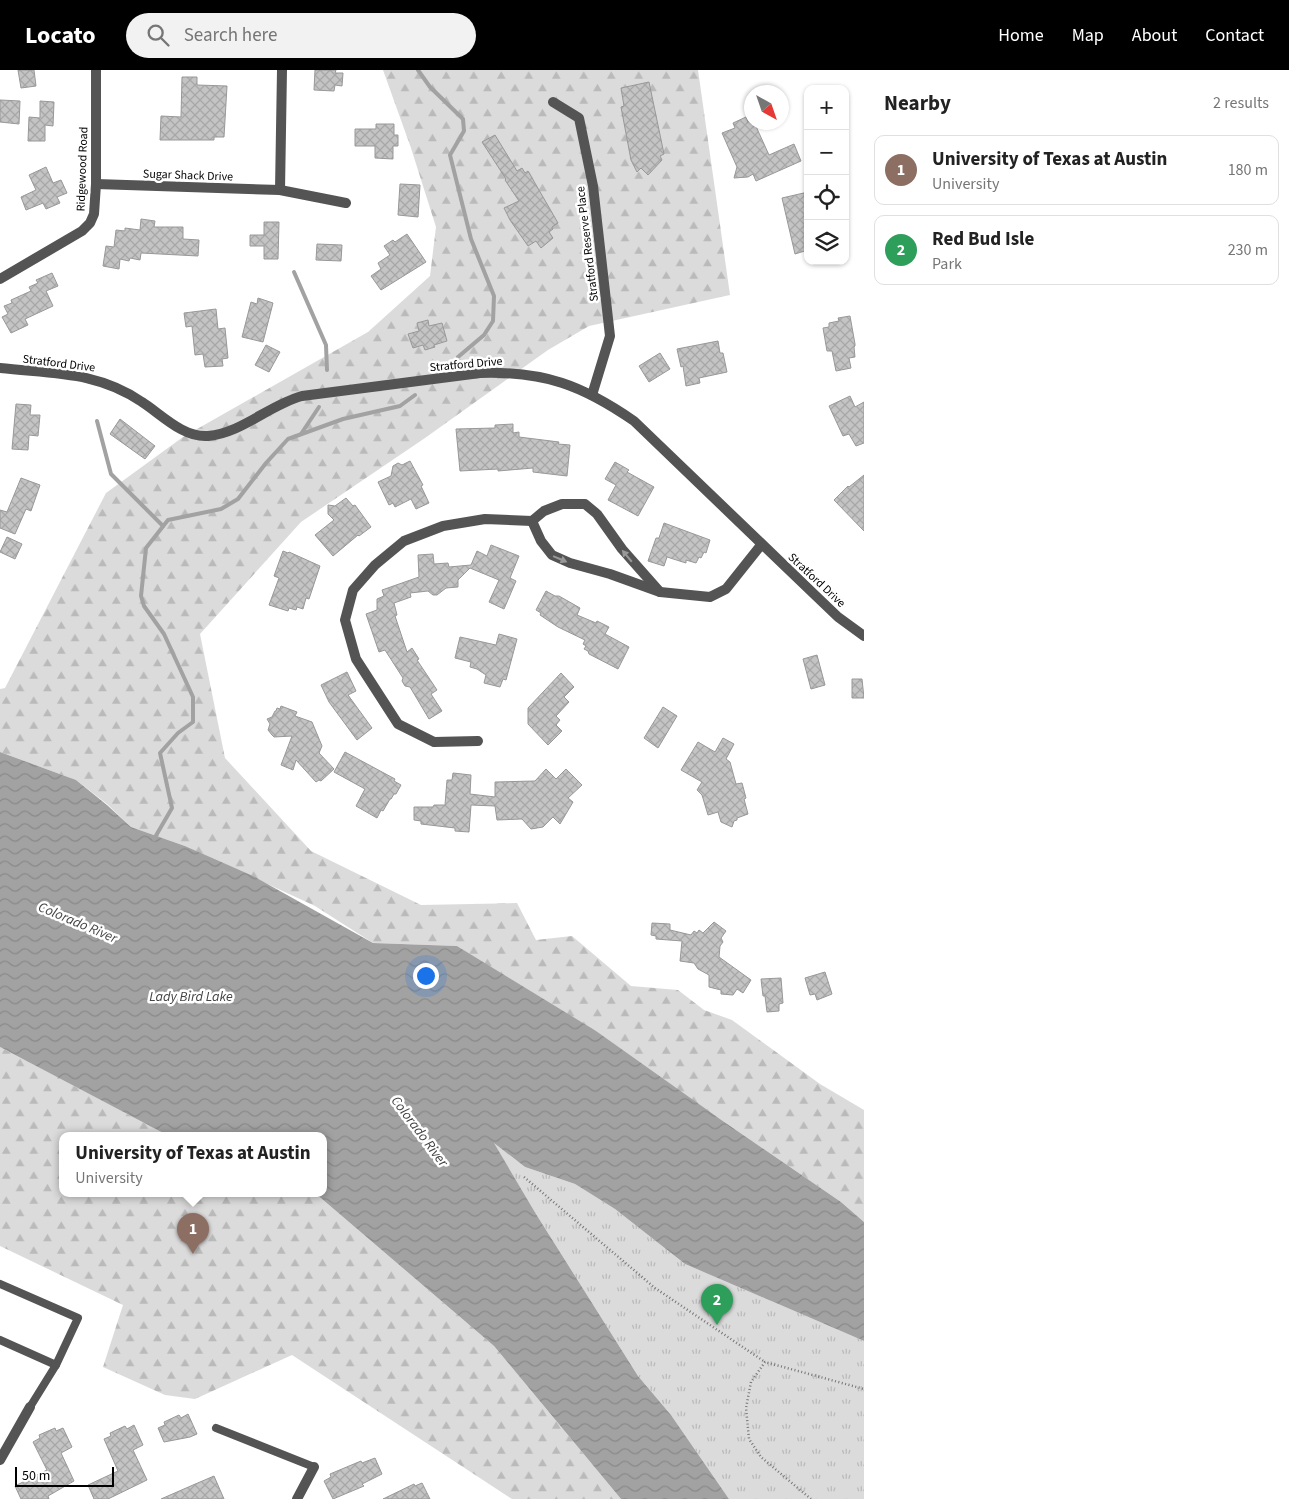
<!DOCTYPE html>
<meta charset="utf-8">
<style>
body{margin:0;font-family:"Source Sans 3",sans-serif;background:#f2f2f2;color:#222}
.controls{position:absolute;right:15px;top:15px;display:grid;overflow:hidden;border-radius:10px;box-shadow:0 1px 4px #0004}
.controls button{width:45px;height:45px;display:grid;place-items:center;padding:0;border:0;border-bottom:1px solid #e0e0e0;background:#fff;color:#222;font:25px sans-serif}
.compass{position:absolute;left:744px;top:15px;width:45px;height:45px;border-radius:50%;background:#fff;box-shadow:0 1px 4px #0004;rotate:140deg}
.scale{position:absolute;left:15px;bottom:12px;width:99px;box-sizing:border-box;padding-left:5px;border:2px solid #000;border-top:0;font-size:14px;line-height:18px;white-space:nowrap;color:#000;-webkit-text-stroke:4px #fff;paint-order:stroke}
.you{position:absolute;left:425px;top:905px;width:18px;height:18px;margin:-12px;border:4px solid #fff;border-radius:50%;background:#1a73e8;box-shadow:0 0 0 8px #1a73e833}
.badge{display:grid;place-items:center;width:32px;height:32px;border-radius:50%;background:#000;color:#fff;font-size:16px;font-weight:700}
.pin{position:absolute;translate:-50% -41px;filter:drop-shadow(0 1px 2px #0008)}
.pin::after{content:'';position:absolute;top:26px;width:18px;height:15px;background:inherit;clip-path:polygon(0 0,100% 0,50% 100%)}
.popup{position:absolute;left:59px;top:1062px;width:268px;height:65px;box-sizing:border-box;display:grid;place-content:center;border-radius:10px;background:#fff;filter:drop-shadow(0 1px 4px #0005);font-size:16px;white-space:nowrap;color:#767676}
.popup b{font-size:19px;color:#222}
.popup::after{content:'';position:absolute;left:50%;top:100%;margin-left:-10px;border:10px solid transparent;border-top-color:#fff}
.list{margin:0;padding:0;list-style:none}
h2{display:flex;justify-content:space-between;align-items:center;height:65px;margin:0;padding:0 20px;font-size:21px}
h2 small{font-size:16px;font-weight:400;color:#767676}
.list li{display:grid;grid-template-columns:32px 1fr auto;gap:15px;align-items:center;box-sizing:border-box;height:70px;margin:0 10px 10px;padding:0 10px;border:1px solid #e0e0e0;border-radius:10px}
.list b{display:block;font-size:19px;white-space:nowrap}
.list p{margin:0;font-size:16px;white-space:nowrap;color:#767676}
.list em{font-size:16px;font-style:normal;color:#767676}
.icon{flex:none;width:28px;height:28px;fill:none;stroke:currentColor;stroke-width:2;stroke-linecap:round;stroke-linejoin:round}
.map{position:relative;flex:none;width:864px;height:1429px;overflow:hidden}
header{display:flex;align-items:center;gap:30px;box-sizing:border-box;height:70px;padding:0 25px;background:#000;color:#fff}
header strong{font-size:24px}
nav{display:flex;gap:28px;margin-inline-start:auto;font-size:18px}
.search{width:350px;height:45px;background:#f2f2f2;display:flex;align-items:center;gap:12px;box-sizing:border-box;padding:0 18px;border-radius:28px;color:#767676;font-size:19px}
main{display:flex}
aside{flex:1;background:#fff}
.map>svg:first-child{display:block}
</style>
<header>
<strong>Locato</strong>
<div class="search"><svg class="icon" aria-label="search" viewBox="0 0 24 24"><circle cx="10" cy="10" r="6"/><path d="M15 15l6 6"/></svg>Search here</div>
<nav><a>Home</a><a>Map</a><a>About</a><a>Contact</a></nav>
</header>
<main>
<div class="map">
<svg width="864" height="1429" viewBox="0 0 864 1429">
<defs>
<pattern id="forest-firs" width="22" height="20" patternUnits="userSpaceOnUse" patternTransform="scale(1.25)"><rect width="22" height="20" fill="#dbdbdb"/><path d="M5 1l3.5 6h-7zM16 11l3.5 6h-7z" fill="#bababa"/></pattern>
<pattern id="park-tufts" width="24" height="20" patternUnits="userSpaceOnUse" patternTransform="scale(1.25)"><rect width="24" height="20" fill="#dbdbdb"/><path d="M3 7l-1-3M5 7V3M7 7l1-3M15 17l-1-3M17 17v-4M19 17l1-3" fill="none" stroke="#bababa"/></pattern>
<pattern id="water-waves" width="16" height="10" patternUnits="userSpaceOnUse" patternTransform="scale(1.25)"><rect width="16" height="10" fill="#a2a2a2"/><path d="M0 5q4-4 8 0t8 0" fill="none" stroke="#8a8a8a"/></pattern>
<pattern id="building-cross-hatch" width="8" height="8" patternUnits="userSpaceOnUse" patternTransform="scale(1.25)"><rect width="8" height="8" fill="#c4c4c4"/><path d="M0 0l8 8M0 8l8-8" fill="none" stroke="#a7a7a7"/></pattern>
</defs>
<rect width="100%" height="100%" fill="#fff"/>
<g fill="url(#forest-firs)">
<polygon points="383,0 698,0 730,225 589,256 548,280 425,368 301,452 200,564 225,688 311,781 421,835 517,833 536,870 572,866 631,916 678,920 704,940 732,950 820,1014 864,1040 864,1152 841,1132 720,1049 457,876 373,873 315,836 185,776 131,757 107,734 76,710 0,682 0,619 5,618 106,423 183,367 368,262 430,206 436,157 411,78"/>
<polygon points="0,977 167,1065 63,1065 63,1123 315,1123 494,1276 621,1429 512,1429 292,1285 195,1329 165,1325 103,1297 123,1235 0,1176"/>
</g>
<polygon fill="url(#park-tufts)" points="493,1072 525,1097 575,1114 615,1139 685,1194 864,1271 864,1429 729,1429 671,1345 638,1306 536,1144"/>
<polygon fill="url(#water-waves)" points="0,682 76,710 107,735 131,757 185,776 253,806 373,873 457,876 596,961 720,1049 841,1132 864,1152 864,1271 685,1194 615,1139 575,1114 525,1097 494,1073 536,1144 638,1306 671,1345 729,1429 621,1429 494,1276 315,1123 323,1123 323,1065 167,1065 0,977"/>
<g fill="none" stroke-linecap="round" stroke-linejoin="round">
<g stroke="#a2a2a2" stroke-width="4">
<polyline points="418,0 430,17 463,49 464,61 450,85 471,169 494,226 493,251 484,265 458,287"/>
<polyline points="294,202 326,275 327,300"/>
<polyline points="97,351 111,404 163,456"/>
<polyline points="301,364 319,337"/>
<polyline points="154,769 172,738 160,683 178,663 193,652 193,627 164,564 144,536 141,526 146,478 168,450 221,439 238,429 266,393 288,369 343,349 400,336 415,325"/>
</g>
</g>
<g fill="url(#building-cross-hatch)" stroke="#989898">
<polygon points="18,0 34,0 36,16 21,18"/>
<polygon points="315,0 336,0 335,3 343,3 342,16 335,15 334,21 314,20"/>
<polygon points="182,7 197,7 197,15 227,16 224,67 214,67 214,70 160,70 161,46 181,47"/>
<polygon points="649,12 664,84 660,86 662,90 648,105 641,98 637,102 631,90 621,37 624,36 621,18"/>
<polygon points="0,30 20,31 19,54 0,52"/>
<polygon points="40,31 54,32 53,56 45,55 45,71 28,71 29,47 40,48"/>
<polygon points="746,47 748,52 752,50 752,52 754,52 769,85 794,74 801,91 756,111 753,104 748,107 734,108 737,97 722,63 735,58 733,53"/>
<polygon points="376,54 394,54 394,65 398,65 398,76 393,76 393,89 375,88 375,76 355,76 355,59 376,59"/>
<polygon points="495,65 517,101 522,98 525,103 528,101 558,153 552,157 553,159 549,162 553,168 541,178 536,171 528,176 510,150 504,138 519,131 505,110 506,109 482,72"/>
<polygon points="46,97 53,113 61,110 67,123 57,127 60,133 46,139 43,133 26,140 21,127 36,120 29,105"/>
<polygon points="400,114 420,115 418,147 398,145"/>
<polygon points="808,122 808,180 795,184 782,128"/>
<polygon points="141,149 155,151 154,157 183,157 183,169 199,170 198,186 141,183 140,190 130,188 129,191 120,189 119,199 103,196 106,176 114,177 116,160 125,161 125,158 140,160"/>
<polygon points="264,152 279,152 278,189 264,189 264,176 250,176 250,165 264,165"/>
<polygon points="407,164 426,192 381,220 371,206 381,199 378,193 390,185 384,176 393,170 395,172"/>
<polygon points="317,174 342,175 341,191 316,190"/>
<polygon points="52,203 58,216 46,221 53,236 25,249 28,255 11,263 2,247 8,244 4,236 12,233 11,230 31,221 29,217 38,213 36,210"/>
<polygon points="258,228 273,233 263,272 242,267 251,232 257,234"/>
<polygon points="216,239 218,259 225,258 228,288 222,289 223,296 205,297 203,284 195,285 192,256 186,257 184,243"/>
<polygon points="850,246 855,274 855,276 854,277 855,287 849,288 851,298 836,301 832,281 827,281 823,258 829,257 829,253 839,251 838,248"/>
<polygon points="428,250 429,256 442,253 447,271 434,275 435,277 425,280 423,275 413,278 408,264 419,261 417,253"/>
<polygon points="718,271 720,283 723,283 727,302 699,308 700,313 686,316 683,296 681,297 677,279"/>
<polygon points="266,275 280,282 269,302 255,295"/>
<polygon points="660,283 670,299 649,312 639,296"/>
<polygon points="850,326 855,337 864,332 864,373 856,376 849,364 843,366 829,336"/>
<polygon points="16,334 31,335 30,345 40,345 38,366 29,365 28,380 12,379"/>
<polygon points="120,349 155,376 145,389 110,364"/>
<polygon points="513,354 513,363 519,362 519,367 559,372 558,374 570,375 567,406 533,402 533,398 498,401 498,399 460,401 456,359 495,358 495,355"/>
<polygon points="410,391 423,415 421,416 429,433 416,439 411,429 395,437 393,433 389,435 378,412 391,406 393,396 398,393 402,395"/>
<polygon points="615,392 629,400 627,402 654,417 638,446 608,430 616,415 605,409"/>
<polygon points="864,405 864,461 834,430 848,416 849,417"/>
<polygon points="21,408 40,415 31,441 26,439 15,464 0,458 0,440 7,442"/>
<polygon points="346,428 353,436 355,435 371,457 359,466 358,465 333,486 315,465 334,450 328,444 328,435 335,436"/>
<polygon points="664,453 710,470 706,483 704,482 701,488 699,487 696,493 686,490 686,493 667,487 664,496 648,491 656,468 659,468"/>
<polygon points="7,467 22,474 15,489 0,482"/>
<polygon points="491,475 519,486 510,508 516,511 504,539 489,532 499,510 470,498 458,510 458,517 446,518 437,525 433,525 428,521 410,523 411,527 394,533 397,545 395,546 407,582 412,578 419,589 417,590 437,620 431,624 442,641 429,649 410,617 405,616 402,611 403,608 385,580 379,582 366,544 377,540 377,529 384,526 382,520 419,507 418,485 433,484 434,494 448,493 449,497 471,495 477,481 487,486"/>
<polygon points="283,481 288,483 289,482 320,496 309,529 306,528 303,539 297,537 296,540 289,538 288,541 269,535 279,508 274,506"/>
<polygon points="546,521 555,526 559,526 580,538 577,545 596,553 597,551 609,557 605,564 629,577 618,599 589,584 588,581 584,579 586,576 583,574 585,570 558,557 540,545 541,543 536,540"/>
<polygon points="499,564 517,569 506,610 503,609 500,617 484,613 486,605 477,599 470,597 471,592 455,588 460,567 496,575"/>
<polygon points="817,585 825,615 811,619 803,589"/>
<polygon points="347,602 356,621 348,625 372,658 357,670 329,632 321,615"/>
<polygon points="561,603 574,617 564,627 569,632 556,646 560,650 556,655 562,661 548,675 528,654 528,638"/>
<polygon points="852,609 862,609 864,628 852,628"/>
<polygon points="281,636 297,642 295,646 312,652 322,676 319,683 334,699 321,711 319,710 316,712 296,690 293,700 281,695 292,666 274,667 272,665 268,660 270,654 267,649 272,647 275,641 276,641 277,638 280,639"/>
<polygon points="663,637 677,646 658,678 644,668"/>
<polygon points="723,668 734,674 726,689 730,692 736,714 742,713 746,728 744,729 748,744 737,748 737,750 734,751 732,757 721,752 718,742 708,745 702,725 697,720 702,712 681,700 698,672 715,682"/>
<polygon points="345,682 395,709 394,711 401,715 396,724 394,724 391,729 390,729 383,741 381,740 377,748 356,736 365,719 334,702"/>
<polygon points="546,699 556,709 566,699 582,715 568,728 573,732 560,754 553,747 543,757 531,759 522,749 497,750 495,736 471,735 469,762 455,761 455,758 421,754 421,751 414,750 414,737 433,737 434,735 445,735 447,710 452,710 453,703 471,705 470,724 495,727 495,712 535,711"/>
<polygon points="714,852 726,861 721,868 723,872 720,876 719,887 751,910 743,923 737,919 733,925 721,924 721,920 709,917 709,905 698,899 694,893 680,891 682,871 656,869 656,866 651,865 652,853 670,854 670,860 691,865 694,861 697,863 699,860 703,863"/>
<polygon points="825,902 832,924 817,930 815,924 810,925 805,908"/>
<polygon points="781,908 783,933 779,934 779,941 767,942 765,926 763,926 761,909"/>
<polygon points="188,1344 197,1364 190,1367 164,1372 158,1358 165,1355 164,1352 179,1345 181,1348"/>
<polygon points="134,1355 143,1375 133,1380 147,1410 108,1429 94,1429 88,1415 118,1401 104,1369 111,1366 110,1363 125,1356 127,1359"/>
<polygon points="55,1358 56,1361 63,1358 72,1377 61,1383 74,1411 48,1426 49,1429 21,1429 15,1416 47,1400 33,1372 40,1368 39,1365"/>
<polygon points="375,1388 382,1404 362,1414 364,1416 333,1429 324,1411 331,1407 330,1404 361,1391 362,1393"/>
<polygon points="214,1406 224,1429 161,1429 193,1415"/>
<polygon points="422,1413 430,1429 383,1429 414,1414 415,1416"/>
</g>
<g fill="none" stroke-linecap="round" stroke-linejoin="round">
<g stroke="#767676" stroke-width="2.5" stroke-dasharray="1 2.5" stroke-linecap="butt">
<polyline points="524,1107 655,1218 765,1292"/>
<polyline points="811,1429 761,1387 749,1369 746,1338 751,1312 765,1292 864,1319"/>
</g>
<g stroke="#545454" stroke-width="8">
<polyline points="0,1214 78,1248 56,1295 30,1337"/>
<polyline points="0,1270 56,1295"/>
<polyline points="216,1358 314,1397"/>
</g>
<g stroke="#545454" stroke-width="10">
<polyline points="553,32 579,48 593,116 610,266 592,325"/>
<polyline points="96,114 280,120 346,133"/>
<polyline points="280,120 282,0"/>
<polyline points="532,451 541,471 552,485 570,493 610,504 660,522 710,527 726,519 761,475"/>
<polyline points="478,671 434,672 398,654 356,589 345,550 353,520 375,495 404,471 443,456 485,449 532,451 544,441 562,434 585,434 597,444 622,479 660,522"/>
<polyline points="0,1390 30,1337"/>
<polyline points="297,1429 314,1397"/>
</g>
<g stroke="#545454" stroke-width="10">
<polyline points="0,209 82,161 90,153 94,144 96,114 96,0"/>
<path d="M0,298C52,304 97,301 142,332C161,344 183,368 208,366C242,363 269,335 302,326L480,303C544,301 582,315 634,351L815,525L838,547L864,566"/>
</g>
</g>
<defs><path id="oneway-solid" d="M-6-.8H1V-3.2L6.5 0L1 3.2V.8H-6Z" transform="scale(1.25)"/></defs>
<g fill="#989898">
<use href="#oneway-solid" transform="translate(627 486) rotate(-130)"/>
<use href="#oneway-solid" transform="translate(560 489) rotate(23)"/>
</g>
<g text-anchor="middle" stroke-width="5" stroke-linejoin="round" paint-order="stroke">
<g font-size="12" fill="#000" stroke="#fff">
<text transform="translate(82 99) rotate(-88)" y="4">Ridgewood Road</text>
<text transform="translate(188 105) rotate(2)" y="4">Sugar Shack Drive</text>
<text transform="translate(587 174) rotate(-97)" y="4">Stratford Reserve Place</text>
<text transform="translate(59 293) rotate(7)" y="4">Stratford Drive</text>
<text transform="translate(466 294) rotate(-5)" y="4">Stratford Drive</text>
<text transform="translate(817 510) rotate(43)" y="4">Stratford Drive</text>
</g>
<g font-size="14" font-style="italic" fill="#434343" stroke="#fff">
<text transform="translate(78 852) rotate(23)" y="5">Colorado River</text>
<text x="191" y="931">Lady Bird Lake</text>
<text transform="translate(420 1061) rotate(53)" y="5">Colorado River</text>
</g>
</g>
</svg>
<div class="controls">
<button>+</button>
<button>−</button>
<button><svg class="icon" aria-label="locate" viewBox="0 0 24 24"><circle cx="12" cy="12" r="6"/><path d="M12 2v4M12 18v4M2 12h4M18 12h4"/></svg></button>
<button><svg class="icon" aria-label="layers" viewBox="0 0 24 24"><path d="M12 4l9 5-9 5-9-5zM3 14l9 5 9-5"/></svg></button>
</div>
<svg class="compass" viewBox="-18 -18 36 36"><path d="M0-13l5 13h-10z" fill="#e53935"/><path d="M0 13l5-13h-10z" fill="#767676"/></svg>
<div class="scale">50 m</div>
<div class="you"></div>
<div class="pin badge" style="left:193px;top:1184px;background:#8d6e63">1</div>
<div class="popup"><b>University of Texas at Austin</b>University</div>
<div class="pin badge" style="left:717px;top:1255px;background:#2e9e5b">2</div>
</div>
<aside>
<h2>Nearby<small>2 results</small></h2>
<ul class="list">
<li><span class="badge" style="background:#8d6e63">1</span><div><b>University of Texas at Austin</b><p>University</p></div><em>180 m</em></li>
<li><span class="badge" style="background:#2e9e5b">2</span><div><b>Red Bud Isle</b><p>Park</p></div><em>230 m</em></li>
</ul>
</aside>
</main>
